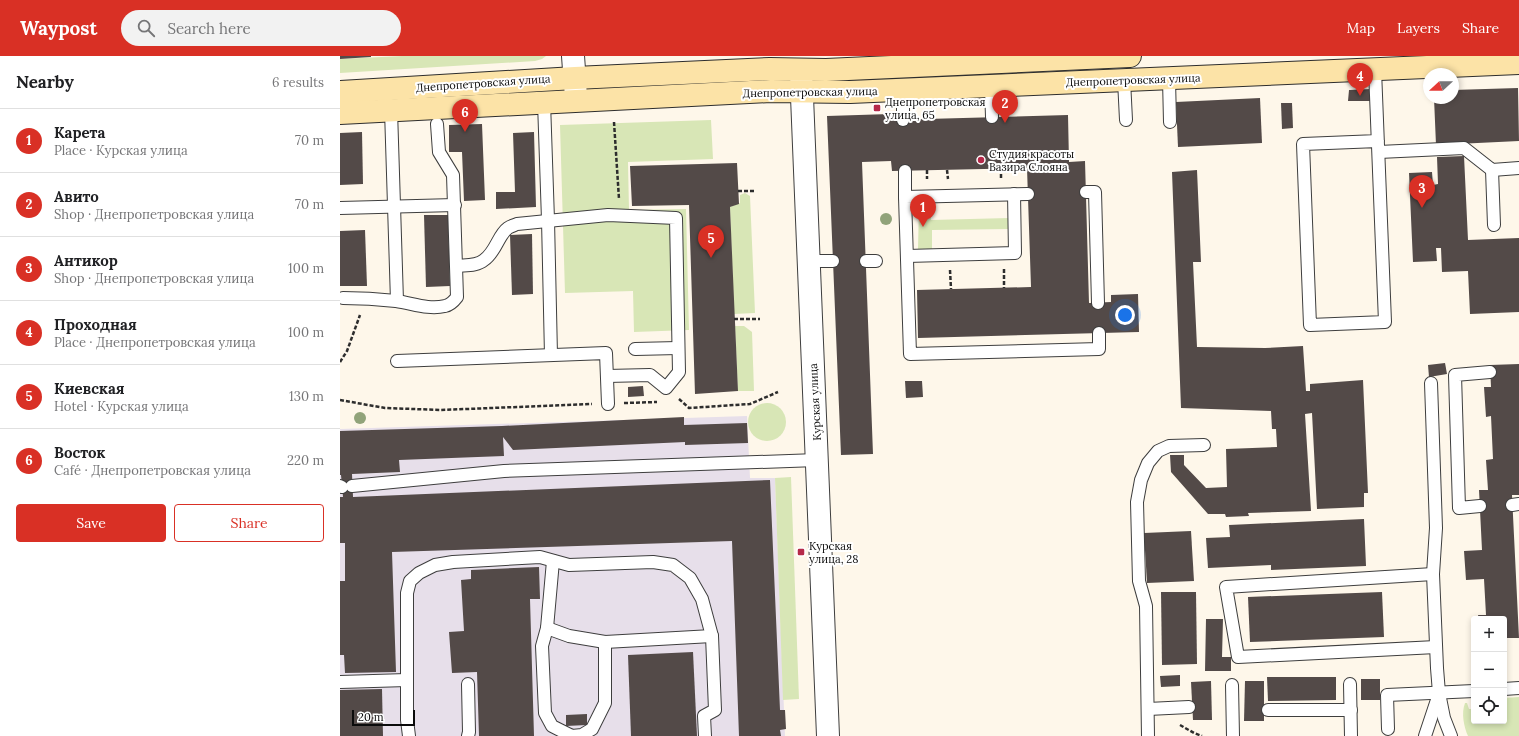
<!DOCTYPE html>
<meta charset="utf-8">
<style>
body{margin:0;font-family:Lora,serif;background:#f2f2f2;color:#202124}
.controls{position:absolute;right:12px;bottom:12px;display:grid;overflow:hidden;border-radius:4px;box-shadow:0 2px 6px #0003}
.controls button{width:36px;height:36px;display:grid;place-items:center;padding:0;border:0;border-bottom:1px solid #e0e0e0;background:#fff;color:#202124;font:20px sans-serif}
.compass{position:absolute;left:1083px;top:12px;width:36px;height:36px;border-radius:50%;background:#fff;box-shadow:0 2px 6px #0003;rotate:249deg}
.scale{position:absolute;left:12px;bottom:10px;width:63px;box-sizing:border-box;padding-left:4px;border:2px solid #0b0b0b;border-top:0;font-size:11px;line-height:14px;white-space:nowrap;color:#0b0b0b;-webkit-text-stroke:3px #fff;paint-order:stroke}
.you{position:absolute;left:785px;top:259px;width:14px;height:14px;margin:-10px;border:3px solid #fff;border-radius:50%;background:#1a73e8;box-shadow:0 0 0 6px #1a73e833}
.badge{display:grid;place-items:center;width:26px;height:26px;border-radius:50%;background:#d93025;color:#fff;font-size:13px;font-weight:700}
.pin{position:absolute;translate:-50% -33px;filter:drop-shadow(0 1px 2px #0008)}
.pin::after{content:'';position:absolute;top:21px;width:14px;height:12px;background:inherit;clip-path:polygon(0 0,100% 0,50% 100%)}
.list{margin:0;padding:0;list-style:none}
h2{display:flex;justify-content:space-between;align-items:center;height:52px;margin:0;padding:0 16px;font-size:17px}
h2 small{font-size:13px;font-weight:400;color:#757577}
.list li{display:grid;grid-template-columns:26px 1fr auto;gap:12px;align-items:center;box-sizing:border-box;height:64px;padding:0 16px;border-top:1px solid #e0e0e0}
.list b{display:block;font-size:15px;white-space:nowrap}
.list p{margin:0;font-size:13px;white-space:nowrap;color:#757577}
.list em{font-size:13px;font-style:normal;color:#757577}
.actions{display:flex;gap:8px;padding:12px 16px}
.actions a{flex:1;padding:9px 0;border:1px solid #d93025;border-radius:4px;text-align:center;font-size:14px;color:#d93025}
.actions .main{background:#d93025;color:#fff}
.icon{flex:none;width:22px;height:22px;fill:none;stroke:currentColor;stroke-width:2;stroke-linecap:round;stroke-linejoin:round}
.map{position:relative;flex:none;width:1179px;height:680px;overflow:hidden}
header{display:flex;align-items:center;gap:24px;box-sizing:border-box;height:56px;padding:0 20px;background:#d93025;color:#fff}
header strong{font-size:19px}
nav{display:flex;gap:22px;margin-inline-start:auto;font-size:14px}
.search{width:280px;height:36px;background:#f2f2f2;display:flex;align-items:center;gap:10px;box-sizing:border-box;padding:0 14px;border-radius:22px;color:#757577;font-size:15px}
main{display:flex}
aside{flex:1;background:#fff}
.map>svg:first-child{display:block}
</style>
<header>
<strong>Waypost</strong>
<div class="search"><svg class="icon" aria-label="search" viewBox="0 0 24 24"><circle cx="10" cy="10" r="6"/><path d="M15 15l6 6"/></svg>Search here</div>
<nav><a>Map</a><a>Layers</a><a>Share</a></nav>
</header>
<main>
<aside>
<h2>Nearby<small>6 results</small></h2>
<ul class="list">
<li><span class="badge">1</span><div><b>Карета</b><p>Place · Курская улица</p></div><em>70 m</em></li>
<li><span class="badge">2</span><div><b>Авито</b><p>Shop · Днепропетровская улица</p></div><em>70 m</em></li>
<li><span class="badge">3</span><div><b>Антикор</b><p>Shop · Днепропетровская улица</p></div><em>100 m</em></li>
<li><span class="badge">4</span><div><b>Проходная</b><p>Place · Днепропетровская улица</p></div><em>100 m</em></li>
<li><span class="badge">5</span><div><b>Киевская</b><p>Hotel · Курская улица</p></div><em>130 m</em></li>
<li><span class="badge">6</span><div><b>Восток</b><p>Café · Днепропетровская улица</p></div><em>220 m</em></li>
</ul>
<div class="actions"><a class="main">Save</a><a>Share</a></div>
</aside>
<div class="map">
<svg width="1179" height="680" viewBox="0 0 1179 680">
<rect width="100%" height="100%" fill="#fef7ea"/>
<polygon fill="#e7dfea" points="407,360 410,422 435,422 445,680 0,680 0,373"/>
<g fill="#d8e6b6">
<polygon points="62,0 206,0 202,3 195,5 0,17 0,3"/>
<polygon points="371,64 373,103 288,106 289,154 346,153 349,274 294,276 293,235 225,237 220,69"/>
<polygon points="405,137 410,140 415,257 394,258 390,151 400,147 400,139"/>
<polygon points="591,148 591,164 669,162 669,173 592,174 592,193 578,193 579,149"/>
<polygon points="395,270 404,270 412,276 414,335 398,335"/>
<circle cx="427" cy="366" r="19"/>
<polygon points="451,421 459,643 443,644 435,422"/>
<path d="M1179,641V680H1128C1124,671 1121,657 1125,647H1127L1129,653H1134V665H1164V642Z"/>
</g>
<g fill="#534a48">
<polygon points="0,0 31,0 31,1 0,3"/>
<polygon points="1178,32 1179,85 1096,89 1094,42 1113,42 1113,34"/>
<polygon points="1031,33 1031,45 1008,45 1009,34"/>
<polygon points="920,42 922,87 838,91 836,46"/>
<polygon points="941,47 952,47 953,72 942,73"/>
<polygon points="550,58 550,64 728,59 729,106 745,105 749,247 771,246 771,239 798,238 799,276 578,282 577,234 691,231 687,112 552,115 551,105 522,106 533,398 501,399 487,60"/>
<polygon points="142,68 145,144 124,145 122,96 109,96 109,69"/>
<polygon points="22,76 23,128 0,129 0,77"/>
<polygon points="194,76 196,151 156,153 156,136 175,136 173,77"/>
<polygon points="1124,100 1128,184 1179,182 1179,256 1130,258 1128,215 1102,216 1101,192 1096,192 1097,205 1073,206 1069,117 1092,116 1093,129 1098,128 1097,101"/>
<polygon points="397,107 399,148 390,151 398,335 355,338 349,149 292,150 290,110"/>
<polygon points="857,114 861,206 853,206 857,291 925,292 963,290 966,335 970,335 970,328 1023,324 1028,437 1024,437 1024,451 977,453 972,357 965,358 971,455 908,457 909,460 886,461 885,458 868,458 831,416 830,399 844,399 844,409 866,432 887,431 886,393 937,391 936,373 932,373 931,355 841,352 832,116"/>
<polygon points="84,159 108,159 110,230 86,231"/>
<polygon points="25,174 27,230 0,230 0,175"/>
<polygon points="192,178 193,238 172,239 170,179"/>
<polygon points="1105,307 1107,318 1089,321 1088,309"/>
<polygon points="1179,308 1179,439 1172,439 1179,582 1164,582 1164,563 1139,563 1138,559 1146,559 1144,523 1126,524 1124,495 1142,494 1139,434 1148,434 1146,404 1153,403 1151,360 1146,361 1144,331 1151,331 1150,309"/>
<polygon points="565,325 582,325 583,341 566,342"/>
<polygon points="303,330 304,340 288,341 288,331"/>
<polygon points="344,361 344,369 407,367 408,387 345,389 345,386 173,394 163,381 164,400 59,404 60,416 12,418 13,441 430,424 440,654 445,654 446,673 440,674 441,680 399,680 392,485 52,496 56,616 5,617 4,599 0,599 0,525 5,525 5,487 0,487 0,441 3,441 1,419 0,419 0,375 162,370"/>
<polygon points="1024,463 1026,510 931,514 931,509 868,512 866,482 890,481 889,469"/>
<polygon points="851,475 854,525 807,527 804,477"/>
<polygon points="199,511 200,543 190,543 194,680 139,680 137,616 112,617 109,576 124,575 121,524 131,523 131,514"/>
<polygon points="821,536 856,536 857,608 822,609"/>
<polygon points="1042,536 1044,581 910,586 908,541"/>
<polygon points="866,563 883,563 882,601 891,601 891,615 865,615"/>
<polygon points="1131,567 1134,567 1134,584 1132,584"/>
<polygon points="353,596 357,680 291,680 288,599"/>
<polygon points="840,619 840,630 821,631 820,620"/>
<polygon points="927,621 996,621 996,644 928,645"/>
<rect x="1021" y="623" width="19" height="21"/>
<polygon points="871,625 872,664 853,664 851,626"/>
<polygon points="905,625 924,625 924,665 904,665"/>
<polygon points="42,633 43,680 0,680 0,634"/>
<polygon points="247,658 247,669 226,670 226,659"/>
</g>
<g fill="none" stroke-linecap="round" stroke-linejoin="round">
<g stroke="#3e3e3e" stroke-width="14">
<g id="service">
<polyline points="1035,14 1045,266 970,269 963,88 1038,85"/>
<polyline points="829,23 830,66"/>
<polyline points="784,24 786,64"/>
<polyline points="651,30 652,61"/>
<polyline points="563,34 563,64"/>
<polyline points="204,46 208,164 211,299"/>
<polyline points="51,54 57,245"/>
<polyline points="1039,96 1124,92 1152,114 1179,112"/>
<polyline points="1152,114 1154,169"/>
<polyline points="565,115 565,141"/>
<polyline points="746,136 755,136 758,247"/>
<polyline points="688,138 565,141 570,298 759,293 759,277"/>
<polyline points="0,152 115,149"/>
<polyline points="567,200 675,197 674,138"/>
<polyline points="469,205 493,205"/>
<polyline points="526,205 536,205"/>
<path d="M117,210C126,209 137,210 144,204C156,196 158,179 168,172C171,170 175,169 177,168L268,159L336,162L339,316L326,332L310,319L267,320"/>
<path d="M3,242C21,242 38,243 56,245C72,247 88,254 105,250C110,249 114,245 117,241L113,119L99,96L97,68"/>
<polyline points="295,293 338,292"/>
<polyline points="57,305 266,297 268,348"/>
<polyline points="1091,327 1096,472 1093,518 1097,612 1099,637 1104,662 1111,680"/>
<polyline points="0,430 2,431"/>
<polyline points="12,430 164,415 477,404"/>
<polyline points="1172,449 1179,448"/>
<polyline points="1140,450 1119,452 1115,319 1150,316"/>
<polyline points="213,505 207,572 202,590 205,657 212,670 232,680 242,679 252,673 265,647 265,586"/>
<polyline points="1093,518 886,531 898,601 1096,591"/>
<polyline points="207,572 229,580 265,586 372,580"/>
<polyline points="0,626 67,624"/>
<polyline points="1010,628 1011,680"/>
<polyline points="892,629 893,680"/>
<polyline points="1164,633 1179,632"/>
<polyline points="808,653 849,651"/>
<polyline points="928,654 1011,654"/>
<polyline points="1048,673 1047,639 1134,635"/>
<polyline points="69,680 67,664 67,537 70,525 79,517 95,509 113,506 200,501 229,509 313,506 333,509 350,522 362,543 372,580 375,654 364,660 365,680"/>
<polyline points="128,680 129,676 128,628"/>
<polyline points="808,680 806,550 799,525 797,446 801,424 808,407 818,395 829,390 864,389"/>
<polyline points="1085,680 1099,638"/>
</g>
</g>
<g stroke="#3e3e3e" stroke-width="24">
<polyline id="minor" points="461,16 488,680"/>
</g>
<g stroke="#3e3e3e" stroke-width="24">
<polyline id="tertiary" points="233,0 236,41"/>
</g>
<g stroke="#2d2d2d" stroke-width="24">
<g id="secondary">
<polyline points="0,36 235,22 430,13 486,14 790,0"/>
<polyline points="0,57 431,35 510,36 1179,7"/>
</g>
</g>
<g stroke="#2d2d2d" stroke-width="2.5" stroke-dasharray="4 2" stroke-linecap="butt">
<polyline points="274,66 279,143"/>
<polyline points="661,112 661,123"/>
<polyline points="587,114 587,123"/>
<polyline points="607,114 608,123"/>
<polyline points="398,135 415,135"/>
<polyline points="664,213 664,232"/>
<polyline points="610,214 611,233"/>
<polyline points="394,263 420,263"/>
<polyline points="0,306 7,295 20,259"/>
<polyline points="339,343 349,352 410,348 438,336"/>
<polyline points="0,344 45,352 101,354 252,348"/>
<polyline points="284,347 317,346"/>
<polyline points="840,669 854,677 862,680"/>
</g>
<use href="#service" stroke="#fff" stroke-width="12"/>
<use href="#minor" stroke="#fff" stroke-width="22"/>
<use href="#tertiary" stroke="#fff" stroke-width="22"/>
<use href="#secondary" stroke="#fce3a7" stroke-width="22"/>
</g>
<g fill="#91a37a">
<circle cx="546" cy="163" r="6"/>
<circle cx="20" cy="362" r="6"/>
</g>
<g fill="#b52949" stroke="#fff" stroke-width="1.5">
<rect x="533" y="48" width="8" height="8" rx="2"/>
<circle cx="641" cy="104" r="4"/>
<rect x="457" y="492" width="8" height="8" rx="2"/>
</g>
<g text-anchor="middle" stroke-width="4" stroke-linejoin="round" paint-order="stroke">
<g font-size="11" fill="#0b0b0b" stroke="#fff">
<text transform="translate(793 24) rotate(-2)" y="4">Днепропетровская улица</text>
<text transform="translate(143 27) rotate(-4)" y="4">Днепропетровская улица</text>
<text transform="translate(470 36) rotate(-1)" y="4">Днепропетровская улица</text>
<text transform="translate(475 346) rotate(-93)" y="4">Курская улица</text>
</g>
<g font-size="11" fill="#0b0b0b" stroke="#fff" text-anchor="start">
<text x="545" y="50">Днепропетровская<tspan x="545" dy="13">улица, 65</tspan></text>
<text x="649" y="102">Студия красоты<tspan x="649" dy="13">Вазира Слояна</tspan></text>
<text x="469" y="494">Курская<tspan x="469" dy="13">улица, 28</tspan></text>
</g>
</g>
</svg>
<div class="controls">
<button>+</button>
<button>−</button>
<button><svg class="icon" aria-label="locate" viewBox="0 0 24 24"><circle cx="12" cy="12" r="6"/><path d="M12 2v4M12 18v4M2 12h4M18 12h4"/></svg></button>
</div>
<svg class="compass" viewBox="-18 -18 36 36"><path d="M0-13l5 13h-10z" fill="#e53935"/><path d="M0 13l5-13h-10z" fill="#757577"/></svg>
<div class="scale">20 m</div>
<div class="you"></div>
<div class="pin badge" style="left:583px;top:171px">1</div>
<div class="pin badge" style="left:665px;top:67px">2</div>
<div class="pin badge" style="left:1082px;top:152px">3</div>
<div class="pin badge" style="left:1020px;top:40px">4</div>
<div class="pin badge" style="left:371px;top:202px">5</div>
<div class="pin badge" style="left:125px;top:76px">6</div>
</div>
</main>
